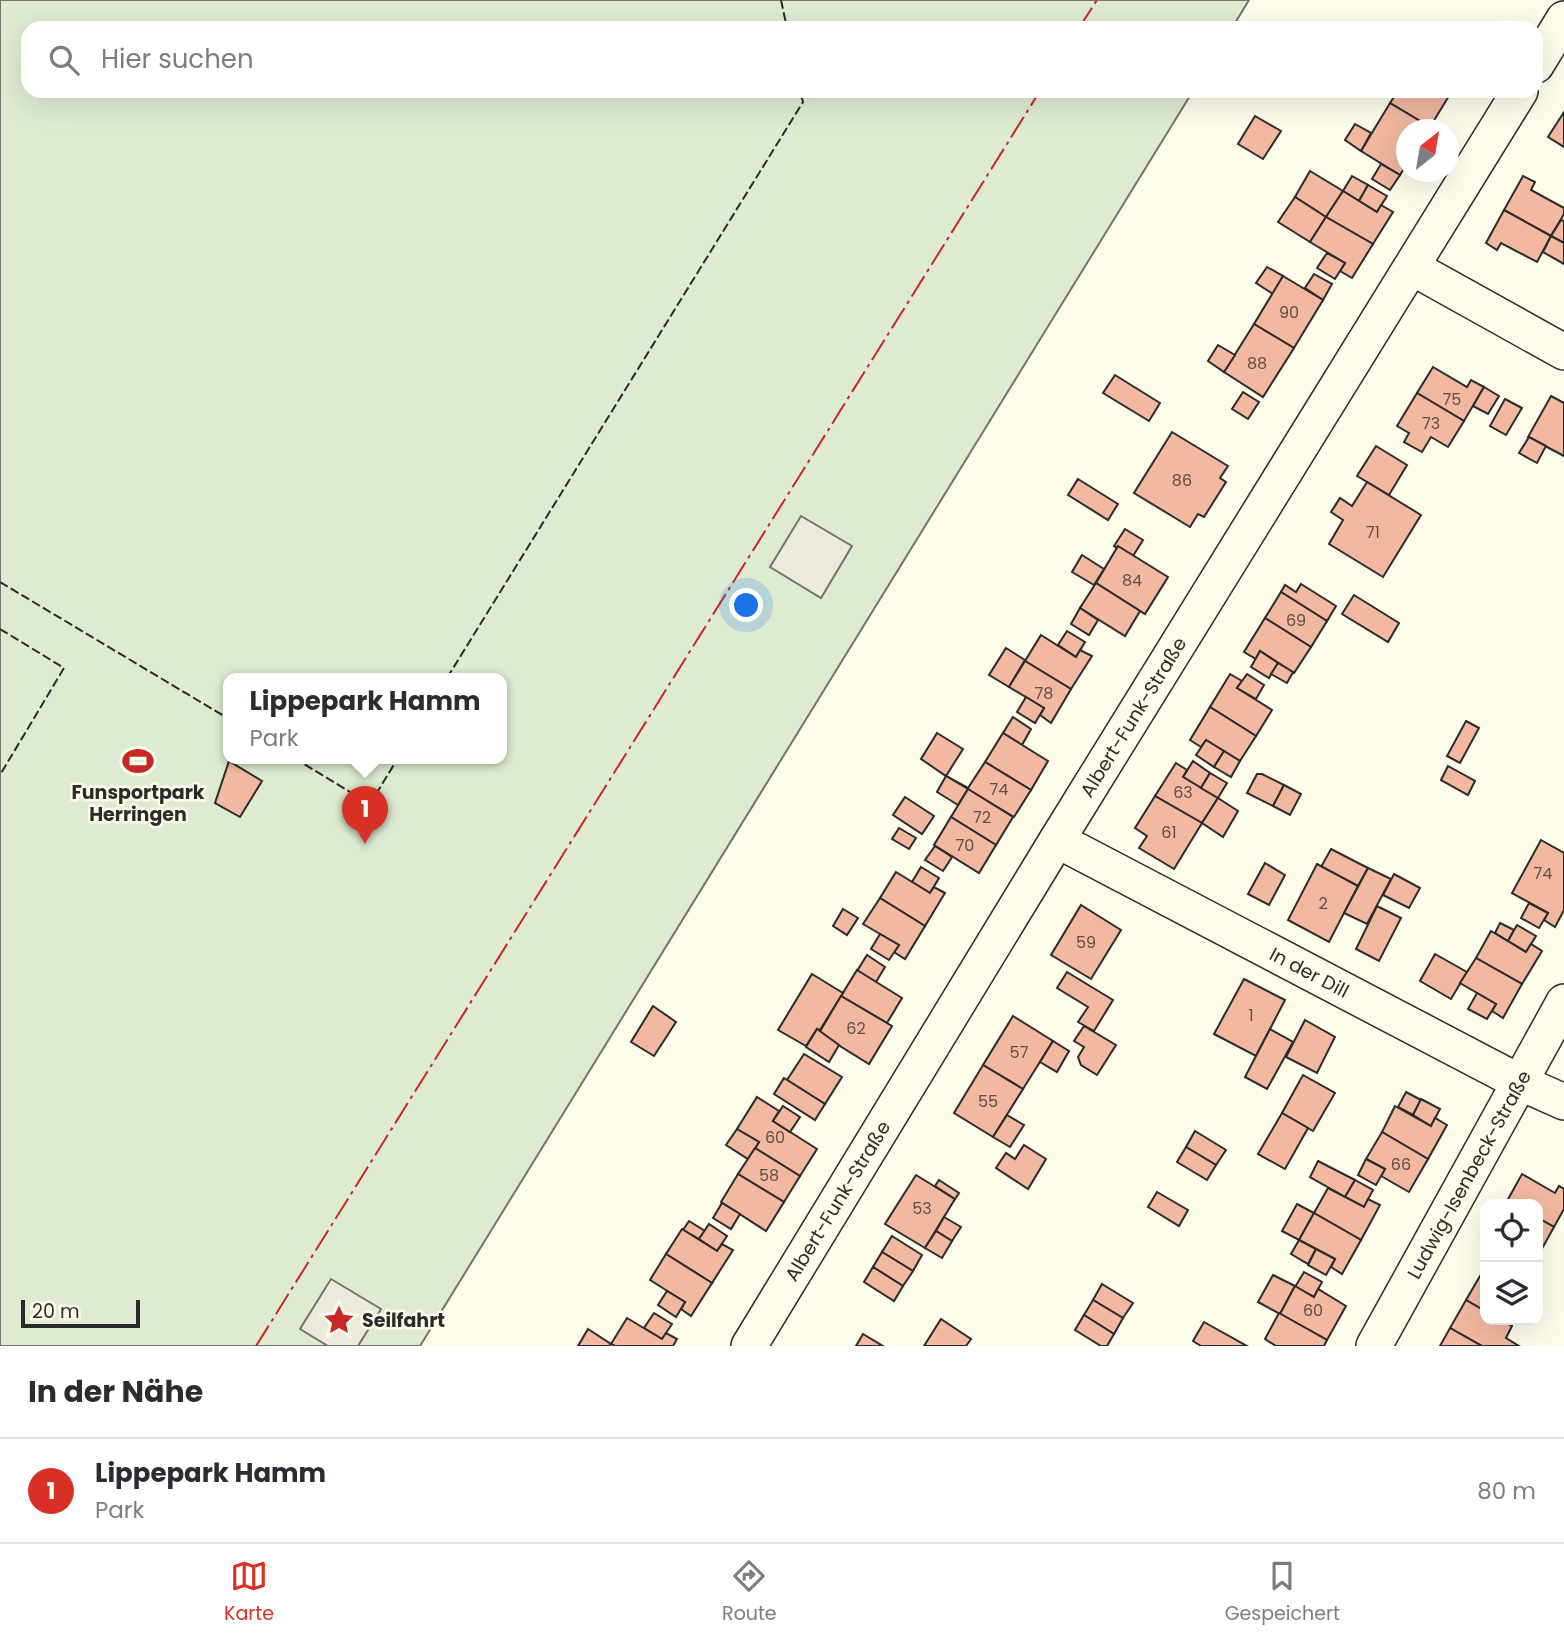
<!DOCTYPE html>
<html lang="de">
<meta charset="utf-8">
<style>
body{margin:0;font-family:Poppins,sans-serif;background:#f2f2f3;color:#2b2b33}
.controls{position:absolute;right:21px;bottom:21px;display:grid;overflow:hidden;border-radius:14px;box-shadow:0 7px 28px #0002}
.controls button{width:63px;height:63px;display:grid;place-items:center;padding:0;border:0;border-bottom:2px solid #e1e1e2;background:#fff;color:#2b2b33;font:35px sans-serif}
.compass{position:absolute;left:1396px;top:119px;width:63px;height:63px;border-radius:50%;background:#fff;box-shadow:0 7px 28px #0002;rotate:31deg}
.scale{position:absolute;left:21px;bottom:18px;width:119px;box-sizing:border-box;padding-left:7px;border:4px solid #2b2b2b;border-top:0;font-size:19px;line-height:24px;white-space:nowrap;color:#2b2b2b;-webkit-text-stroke:5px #fdfbea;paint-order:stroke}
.you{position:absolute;left:747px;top:606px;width:24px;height:24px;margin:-18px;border:5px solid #fff;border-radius:50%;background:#1a73e8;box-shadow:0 0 0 10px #1a73e833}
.badge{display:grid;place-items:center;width:46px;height:46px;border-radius:50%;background:#d93025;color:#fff;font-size:23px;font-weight:700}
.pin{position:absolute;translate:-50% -58px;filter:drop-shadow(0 2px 4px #0008)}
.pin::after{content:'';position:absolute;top:37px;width:24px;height:21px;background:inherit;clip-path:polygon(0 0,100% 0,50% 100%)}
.popup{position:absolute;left:223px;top:673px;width:284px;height:91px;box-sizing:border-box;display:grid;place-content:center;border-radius:14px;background:#fff;filter:drop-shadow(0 2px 5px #0005);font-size:23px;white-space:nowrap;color:#7c7c81}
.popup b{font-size:26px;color:#2b2b33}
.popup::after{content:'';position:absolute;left:50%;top:100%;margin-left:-14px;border:14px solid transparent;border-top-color:#fff}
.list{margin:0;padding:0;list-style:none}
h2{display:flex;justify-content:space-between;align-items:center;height:91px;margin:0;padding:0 28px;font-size:30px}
h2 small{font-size:23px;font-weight:400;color:#7c7c81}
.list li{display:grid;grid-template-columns:46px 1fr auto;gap:21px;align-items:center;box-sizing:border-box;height:105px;padding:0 28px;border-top:2px solid #e1e1e2}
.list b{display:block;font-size:26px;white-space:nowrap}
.list p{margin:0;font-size:23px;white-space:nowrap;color:#7c7c81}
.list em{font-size:23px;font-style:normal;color:#7c7c81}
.icon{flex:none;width:38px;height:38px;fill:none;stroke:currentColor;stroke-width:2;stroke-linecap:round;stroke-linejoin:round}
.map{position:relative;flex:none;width:1564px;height:1346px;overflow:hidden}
.search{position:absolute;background:#fff;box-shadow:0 7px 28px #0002;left:21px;right:21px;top:21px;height:77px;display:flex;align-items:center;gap:18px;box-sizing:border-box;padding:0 24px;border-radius:21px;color:#7c7c81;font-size:26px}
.sheet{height:196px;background:#fff}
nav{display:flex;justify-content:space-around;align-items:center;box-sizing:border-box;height:98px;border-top:2px solid #e1e1e2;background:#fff;font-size:19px;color:#7c7c81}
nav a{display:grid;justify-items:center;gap:4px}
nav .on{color:#d93025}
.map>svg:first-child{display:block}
</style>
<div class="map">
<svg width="1564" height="1346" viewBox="0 0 1564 1346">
<rect width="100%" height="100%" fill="#fdfbea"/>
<path fill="#deebd1" stroke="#74746e" stroke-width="2" fill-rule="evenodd" d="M0,0H1249L1232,28H28V91H1193L420,1346H0ZM229,678H502V758H229Z"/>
<g fill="#eceadb" stroke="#74746e" stroke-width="2">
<polygon points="801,516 852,546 821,598 770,567"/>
<polygon points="331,1279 381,1309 358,1346 328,1346 300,1329"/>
</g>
<g fill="#f2b8a0" stroke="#2b2b2b" stroke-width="2">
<polygon points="1398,91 1452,91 1430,127 1390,103"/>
<polygon points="1390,103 1430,127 1428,130 1406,130 1406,165 1400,175 1361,151"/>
<polygon points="1564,112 1564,147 1548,137"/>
<polygon points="1255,116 1281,131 1263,159 1238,144"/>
<polygon points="1355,124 1371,133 1361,151 1345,140"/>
<polygon points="1381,164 1400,175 1390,190 1372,179"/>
<polygon points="1310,171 1343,191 1326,217 1295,197"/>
<polygon points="1352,176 1368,185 1359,201 1343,191"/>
<polygon points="1523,176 1535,182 1531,190 1564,208 1564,214 1551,236 1504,210"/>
<polygon points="1368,185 1387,196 1377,212 1359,201"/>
<polygon points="1343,191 1377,212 1381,205 1393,212 1373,244 1326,217"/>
<polygon points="1295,197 1326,217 1310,242 1278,222"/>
<polygon points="1504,210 1551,236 1537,262 1501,243 1497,250 1486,243"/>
<polygon points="1326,217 1373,244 1352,278 1340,271 1345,263 1310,242"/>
<polygon points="1561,220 1564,221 1564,243 1551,236"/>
<polygon points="1551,236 1564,243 1564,264 1543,252"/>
<polygon points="1327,253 1345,263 1335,279 1317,268"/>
<polygon points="1267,267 1283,276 1273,294 1256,283"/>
<polygon points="1314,274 1332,284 1323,300 1305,288"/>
<polygon points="1283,276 1323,300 1294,348 1254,324"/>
<polygon points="1254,324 1294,348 1263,397 1224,372"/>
<polygon points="1218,345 1235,355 1224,372 1208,361"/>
<polygon points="1433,367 1467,387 1471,380 1484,387 1464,421 1417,393"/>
<polygon points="1115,375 1160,403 1149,421 1103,393"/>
<polygon points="1484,387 1499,396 1488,414 1473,406"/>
<polygon points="1243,392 1259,402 1248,419 1232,409"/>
<polygon points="1417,393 1464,421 1448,447 1431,437 1422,452 1404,442 1409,433 1397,426"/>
<polygon points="1551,396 1564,403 1564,456 1528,437"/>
<polygon points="1505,399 1522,408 1506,435 1490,426"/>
<polygon points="1172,432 1228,466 1220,478 1226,482 1204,517 1198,514 1190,527 1134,493"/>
<polygon points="1529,437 1546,446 1537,463 1519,453"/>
<polygon points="1376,446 1407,465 1389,495 1357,476"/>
<polygon points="1078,479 1118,504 1108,520 1068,495"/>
<polygon points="1367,482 1421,515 1383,577 1329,544 1343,520 1331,512 1340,498 1352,506"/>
<polygon points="1125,529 1143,540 1133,556 1114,546"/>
<polygon points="1118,546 1168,577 1145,614 1096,583"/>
<polygon points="1082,555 1104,569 1094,585 1072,572"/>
<polygon points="1096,583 1140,611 1125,636 1080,608"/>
<polygon points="1301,584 1336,606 1327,621 1281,592 1285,585 1296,592"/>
<polygon points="1281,592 1327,621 1311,647 1265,618"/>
<polygon points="1354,595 1399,623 1388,642 1342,614"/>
<polygon points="1080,608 1098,620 1089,635 1071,624"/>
<polygon points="1265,618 1311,647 1294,673 1260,651 1256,659 1244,652"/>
<polygon points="1067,631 1085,642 1076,657 1058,645"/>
<polygon points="1041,635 1076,657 1080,650 1092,656 1071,689 1025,661"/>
<polygon points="1006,648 1025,660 1009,687 989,675"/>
<polygon points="1260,651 1278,663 1269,678 1251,667"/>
<polygon points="1025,661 1071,689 1051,723 1040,715 1044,708 1009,687"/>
<polygon points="1278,663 1293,672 1287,683 1271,674"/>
<polygon points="1230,674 1242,681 1237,688 1272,710 1256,736 1210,707"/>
<polygon points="1247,674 1264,685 1256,699 1237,688"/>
<polygon points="1026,697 1044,708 1035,723 1017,712"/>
<polygon points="1210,707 1256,736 1240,761 1206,740 1201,747 1190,740"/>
<polygon points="1013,717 1031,729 1022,745 1003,733"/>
<polygon points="1466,721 1479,728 1460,763 1447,756"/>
<polygon points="937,733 963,749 946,776 921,759"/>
<polygon points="1003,733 1048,761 1031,790 985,762"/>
<polygon points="1206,740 1224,751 1214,767 1196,755"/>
<polygon points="1224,751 1240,761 1231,777 1214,767"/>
<polygon points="229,761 262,781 240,817 215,803"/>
<polygon points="1193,761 1210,773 1201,788 1183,777"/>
<polygon points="985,762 1031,790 1014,817 946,776 968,788"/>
<polygon points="1176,763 1187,770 1183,777 1218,798 1202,823 1155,796"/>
<polygon points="1448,766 1475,781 1468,795 1441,780"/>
<polygon points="1210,773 1227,783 1218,798 1201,788"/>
<polygon points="1257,774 1262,774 1284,785 1273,806 1247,793"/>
<polygon points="946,776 968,789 958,805 937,792"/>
<polygon points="1284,785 1301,794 1290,815 1273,806"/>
<polygon points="968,789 1013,817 996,845 951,817"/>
<polygon points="1155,796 1202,823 1174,869 1139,848 1147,836 1135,828"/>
<polygon points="905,797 934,816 922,834 893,815"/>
<polygon points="1218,798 1238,811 1223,837 1202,823"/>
<polygon points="951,817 996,845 979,873 934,845"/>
<polygon points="899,828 916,838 909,849 892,839"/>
<polygon points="1541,840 1564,853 1564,910 1555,927 1544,920 1548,913 1512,893"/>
<polygon points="935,846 952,857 943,871 925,860"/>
<polygon points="1331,849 1368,868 1358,886 1321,867"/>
<polygon points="1265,863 1285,875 1269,905 1248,894"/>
<polygon points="1317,864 1358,886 1329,942 1288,920"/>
<polygon points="921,867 939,878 930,893 912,882"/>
<polygon points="1368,868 1391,879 1367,924 1344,913"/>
<polygon points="896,872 930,893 934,887 945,893 925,926 880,898"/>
<polygon points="1394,874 1420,888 1409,908 1383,895"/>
<polygon points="880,898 925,926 905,959 894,952 899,945 863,924"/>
<polygon points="1529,903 1548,913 1539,928 1521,918"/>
<polygon points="1081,905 1121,930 1091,979 1051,955"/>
<polygon points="1377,906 1401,918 1379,961 1356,949"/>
<polygon points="843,909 858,918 847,935 833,926"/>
<polygon points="1500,923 1514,930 1508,941 1495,933"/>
<polygon points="1517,925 1536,936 1526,952 1508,941"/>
<polygon points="1491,931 1526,952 1531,944 1542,951 1522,984 1476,958"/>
<polygon points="880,934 899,945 889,960 871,949"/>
<polygon points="1435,954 1467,972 1451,999 1420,981"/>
<polygon points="867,955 885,967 876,982 857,971"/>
<polygon points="1476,958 1522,984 1503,1018 1492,1011 1496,1004 1460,983"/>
<polygon points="857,970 902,998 887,1023 841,996"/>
<polygon points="1067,972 1113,1000 1094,1031 1078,1022 1088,1007 1057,988"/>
<polygon points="812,974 843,993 820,1030 817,1029 806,1046 778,1030"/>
<polygon points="1244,979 1285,1000 1256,1056 1214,1034"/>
<polygon points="1477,993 1496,1004 1487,1019 1468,1009"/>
<polygon points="841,996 892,1026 869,1064 819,1033"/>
<polygon points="653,1006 676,1022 654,1056 631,1042"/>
<polygon points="1013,1016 1053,1041 1023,1089 983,1065"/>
<polygon points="1305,1020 1335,1037 1317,1073 1286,1057"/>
<polygon points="1084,1026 1116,1045 1097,1075 1081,1065 1078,1057 1084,1047 1074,1041"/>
<polygon points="817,1029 839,1045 829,1062 806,1047"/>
<polygon points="1270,1029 1293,1042 1267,1089 1245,1077"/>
<polygon points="1053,1041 1069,1051 1057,1072 1040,1062"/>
<polygon points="804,1054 842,1077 825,1104 787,1080"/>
<polygon points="983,1065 1023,1089 993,1137 954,1113"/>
<polygon points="1303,1075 1335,1093 1313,1131 1282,1113"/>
<polygon points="784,1078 825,1104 815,1120 774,1094"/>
<polygon points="1406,1092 1421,1100 1413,1115 1398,1107"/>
<polygon points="757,1097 779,1111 773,1121 817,1149 800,1176 755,1148 759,1142 737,1129"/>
<polygon points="1421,1099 1440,1109 1431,1126 1413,1115"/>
<polygon points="783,1106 800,1117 790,1132 773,1121"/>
<polygon points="1395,1106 1431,1126 1435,1118 1447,1125 1428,1159 1382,1132"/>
<polygon points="1282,1113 1308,1128 1285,1169 1258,1154"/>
<polygon points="1007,1115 1024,1125 1010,1147 993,1137"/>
<polygon points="737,1129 759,1142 748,1159 726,1145"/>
<polygon points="1195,1131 1226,1150 1216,1165 1186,1147"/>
<polygon points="1382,1132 1428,1159 1409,1192 1381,1176 1385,1169 1366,1159"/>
<polygon points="1024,1145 1046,1159 1028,1189 996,1168 1006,1153 1015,1159"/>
<polygon points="1186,1147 1216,1165 1207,1180 1177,1162"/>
<polygon points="755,1148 800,1176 784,1202 738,1174"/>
<polygon points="1366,1159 1385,1169 1376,1185 1358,1175"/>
<polygon points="1318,1161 1355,1180 1345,1197 1310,1177"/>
<polygon points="738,1174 784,1202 766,1231 721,1202"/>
<polygon points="1522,1174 1555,1193 1559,1186 1564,1189 1564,1209 1554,1227 1538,1218 1538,1204 1514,1204 1507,1201"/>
<polygon points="916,1175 955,1199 925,1248 885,1224"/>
<polygon points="939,1180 959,1193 955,1199 935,1186"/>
<polygon points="1355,1180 1373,1190 1364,1207 1345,1197"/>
<polygon points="1328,1188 1364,1207 1368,1199 1380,1205 1361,1240 1314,1213"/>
<polygon points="1157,1192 1188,1210 1179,1226 1148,1207"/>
<polygon points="722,1203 740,1214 731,1229 713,1218"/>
<polygon points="1297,1204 1314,1213 1299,1240 1282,1231"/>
<polygon points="1314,1213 1361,1240 1342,1274 1331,1267 1335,1259 1299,1240"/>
<polygon points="944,1217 961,1227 952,1241 936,1231"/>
<polygon points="1538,1218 1554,1227 1539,1254 1538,1253"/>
<polygon points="689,1221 705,1231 699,1239 683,1230"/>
<polygon points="709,1224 727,1236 717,1251 699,1239"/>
<polygon points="682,1229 717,1251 722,1244 733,1250 712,1283 666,1254"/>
<polygon points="936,1231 952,1241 942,1258 925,1248"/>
<polygon points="892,1236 922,1255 913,1271 882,1252"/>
<polygon points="1299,1240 1316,1249 1308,1264 1291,1254"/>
<polygon points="1316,1249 1335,1259 1326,1275 1308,1265"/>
<polygon points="882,1252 913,1271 903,1286 873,1267"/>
<polygon points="666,1254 712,1283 691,1316 681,1309 685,1302 650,1280"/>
<polygon points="873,1267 903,1286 894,1301 864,1282"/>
<polygon points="1483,1271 1485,1273 1485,1311 1466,1300"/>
<polygon points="1304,1272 1322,1282 1314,1297 1295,1287"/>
<polygon points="1273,1275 1295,1286 1280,1314 1258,1302"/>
<polygon points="1102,1284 1133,1303 1123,1318 1093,1300"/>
<polygon points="1295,1286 1314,1297 1318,1289 1346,1306 1327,1340 1280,1314"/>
<polygon points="667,1291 685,1302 676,1317 658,1305"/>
<polygon points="1093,1300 1123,1318 1114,1334 1084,1315"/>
<polygon points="1466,1300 1485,1311 1485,1320 1501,1320 1512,1326 1506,1338 1519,1346 1482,1346 1450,1328"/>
<polygon points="654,1313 672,1324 662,1339 644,1328"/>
<polygon points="1279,1313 1327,1340 1324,1346 1276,1346 1265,1339"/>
<polygon points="1084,1315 1114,1334 1107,1346 1101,1346 1075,1330"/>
<polygon points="627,1318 662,1339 666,1333 677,1339 673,1346 615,1346 611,1344"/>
<polygon points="941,1319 971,1339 966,1346 924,1346"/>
<polygon points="1204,1322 1247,1346 1201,1346 1193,1341"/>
<polygon points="1450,1328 1482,1346 1440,1346"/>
<polygon points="588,1329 611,1344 609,1346 578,1346"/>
<polygon points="863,1334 883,1346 856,1346"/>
</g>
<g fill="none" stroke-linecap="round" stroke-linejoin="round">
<g stroke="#2b2b2b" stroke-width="38">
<g id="street">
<polyline points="1536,65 1564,19"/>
<polyline points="1413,268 1564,352"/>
<path id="s1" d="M1057,840L1519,1082L1564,1102"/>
<path id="s2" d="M749,1346L1057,840L1520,91"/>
<path id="s3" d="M1374,1346L1564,1002"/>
</g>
</g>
<use href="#street" stroke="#fdfbea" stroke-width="35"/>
<g stroke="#2b2b2b" stroke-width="2" stroke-dasharray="9 3.5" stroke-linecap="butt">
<polyline points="781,0 787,28"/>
<polyline points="0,582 229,719"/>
<polyline points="0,629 64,668 0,775"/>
<polyline points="447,678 803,102 800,91"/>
<polyline points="294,758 370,804 398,758"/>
</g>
<g stroke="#c62828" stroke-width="2" stroke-dasharray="24 5 3.5 5" stroke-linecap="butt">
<polyline points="1079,28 1097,0"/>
<polyline points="256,1346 1040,91"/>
</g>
</g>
<defs>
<g id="stadium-bare" transform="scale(2.415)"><path d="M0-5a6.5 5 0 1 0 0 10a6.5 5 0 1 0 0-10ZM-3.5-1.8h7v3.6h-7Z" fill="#c62828" stroke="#fdfbea" stroke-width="2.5" paint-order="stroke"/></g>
<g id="sight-bare" transform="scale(2.415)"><path d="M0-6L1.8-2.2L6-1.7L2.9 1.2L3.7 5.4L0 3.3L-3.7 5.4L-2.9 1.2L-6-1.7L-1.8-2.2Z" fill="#c62828" stroke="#fdfbea" stroke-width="2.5" paint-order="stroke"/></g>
</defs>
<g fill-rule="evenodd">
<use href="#stadium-bare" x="138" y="761"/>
<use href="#sight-bare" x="339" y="1320"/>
</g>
<g text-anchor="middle" stroke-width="5" stroke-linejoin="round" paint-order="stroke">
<g font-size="16" fill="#5d4e48">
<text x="1289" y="318">90</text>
<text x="1257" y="369">88</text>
<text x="1452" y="405">75</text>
<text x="1431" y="429">73</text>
<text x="1182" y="486">86</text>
<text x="1373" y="538">71</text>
<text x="1132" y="586">84</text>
<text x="1296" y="626">69</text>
<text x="1044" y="699">78</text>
<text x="999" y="795">74</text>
<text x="1183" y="798">63</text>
<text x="982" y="823">72</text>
<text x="1169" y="838">61</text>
<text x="965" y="851">70</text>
<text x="1543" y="879">74</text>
<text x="1323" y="909">2</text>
<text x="1086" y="948">59</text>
<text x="1251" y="1021">1</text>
<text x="856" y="1034">62</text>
<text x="1019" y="1058">57</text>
<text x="988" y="1107">55</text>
<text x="775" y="1143">60</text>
<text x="1401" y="1170">66</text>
<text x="769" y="1181">58</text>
<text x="922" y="1214">53</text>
<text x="1313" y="1316">60</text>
</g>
<g font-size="19" fill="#2b2b2b" stroke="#fdfbea">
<text dy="7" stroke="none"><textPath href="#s2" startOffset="737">Albert-Funk-Straße</textPath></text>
<text dy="7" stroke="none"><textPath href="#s1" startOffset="285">In der Dill</textPath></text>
<text dy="7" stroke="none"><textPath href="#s3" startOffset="196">Ludwig-Isenbeck-Straße</textPath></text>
<text dy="7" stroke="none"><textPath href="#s2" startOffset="170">Albert-Funk-Straße</textPath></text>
</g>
<g font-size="19" font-weight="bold" fill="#2b2b2b" stroke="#fdfbea">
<text x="138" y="799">Funsportpark<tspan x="138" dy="22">Herringen</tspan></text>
<text x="362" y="1327" text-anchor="start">Seilfahrt</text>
</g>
</g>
</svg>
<div class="controls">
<button><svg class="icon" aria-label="locate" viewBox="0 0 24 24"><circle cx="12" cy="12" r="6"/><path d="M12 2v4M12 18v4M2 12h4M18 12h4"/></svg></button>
<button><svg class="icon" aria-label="layers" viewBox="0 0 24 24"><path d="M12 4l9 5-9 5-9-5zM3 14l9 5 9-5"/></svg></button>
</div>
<svg class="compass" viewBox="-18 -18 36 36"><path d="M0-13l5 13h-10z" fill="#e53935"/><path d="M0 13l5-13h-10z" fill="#7c7c81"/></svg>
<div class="scale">20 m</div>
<div class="you"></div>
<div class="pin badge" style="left:365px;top:844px">1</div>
<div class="popup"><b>Lippepark Hamm</b>Park</div>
<div class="search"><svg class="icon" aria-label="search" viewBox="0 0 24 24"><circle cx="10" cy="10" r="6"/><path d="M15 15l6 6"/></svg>Hier suchen</div>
</div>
<section class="sheet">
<h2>In der Nähe<small></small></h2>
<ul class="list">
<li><span class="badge">1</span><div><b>Lippepark Hamm</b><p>Park</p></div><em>80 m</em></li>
</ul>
</section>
<nav>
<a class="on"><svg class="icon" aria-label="map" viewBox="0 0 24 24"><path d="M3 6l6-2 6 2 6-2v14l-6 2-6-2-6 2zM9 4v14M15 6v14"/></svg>Karte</a>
<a><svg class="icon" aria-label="directions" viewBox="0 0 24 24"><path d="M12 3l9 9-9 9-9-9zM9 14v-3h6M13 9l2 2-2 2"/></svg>Route</a>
<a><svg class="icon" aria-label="saved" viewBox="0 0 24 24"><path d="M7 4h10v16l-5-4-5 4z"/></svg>Gespeichert</a>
</nav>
